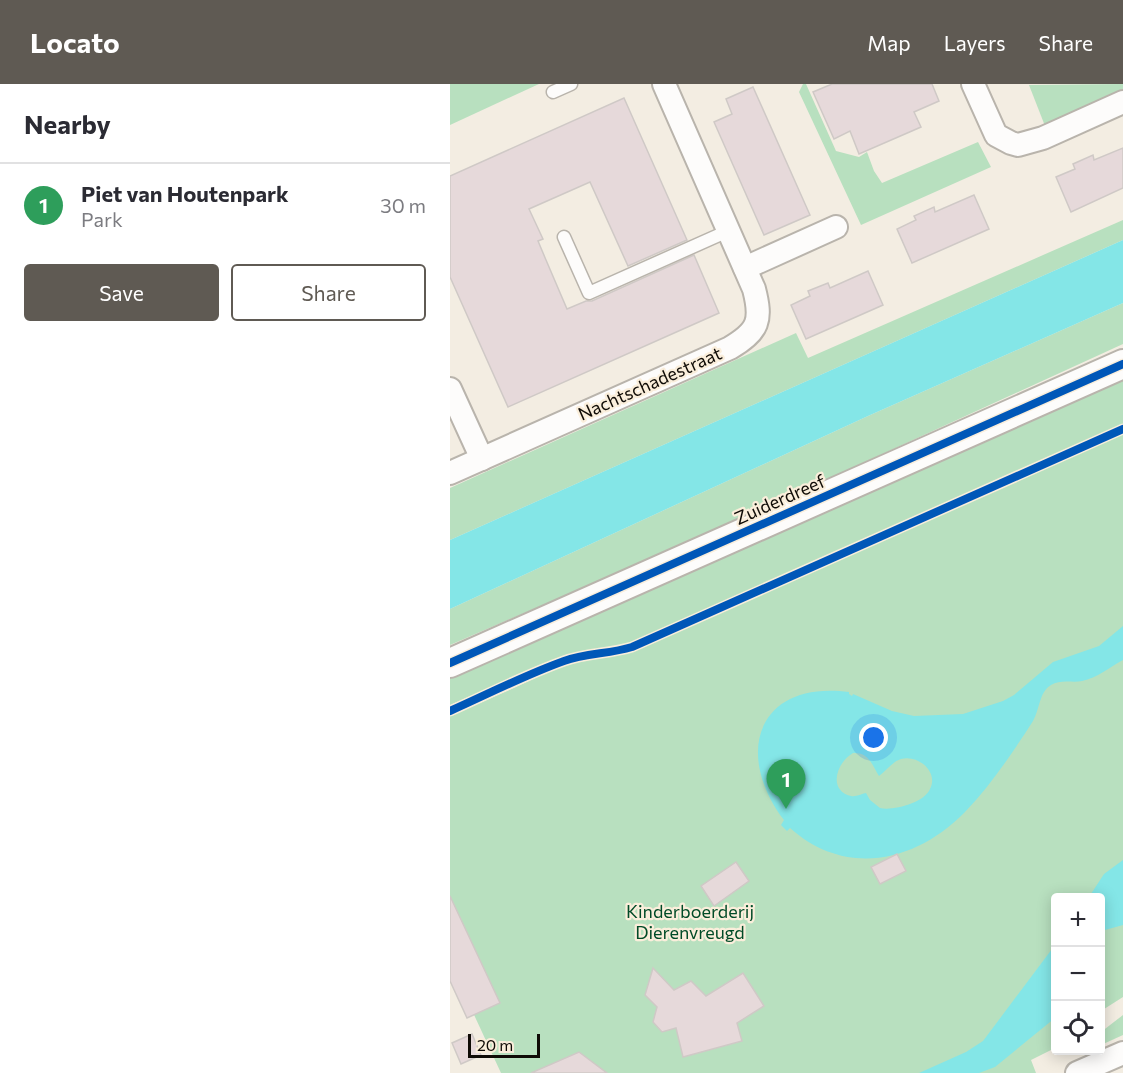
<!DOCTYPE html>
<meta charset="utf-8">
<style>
body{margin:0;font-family:Commissioner,sans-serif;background:#f2f2f3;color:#2b2b33}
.controls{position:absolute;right:18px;bottom:18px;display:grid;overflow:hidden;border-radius:6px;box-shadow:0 3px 15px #0003}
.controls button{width:54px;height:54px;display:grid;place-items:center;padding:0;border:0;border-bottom:2px solid #e1e1e2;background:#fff;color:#2b2b33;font:30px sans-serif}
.scale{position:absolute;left:18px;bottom:15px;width:72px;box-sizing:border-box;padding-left:6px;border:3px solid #0f0b06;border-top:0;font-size:16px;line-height:21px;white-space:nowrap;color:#0f0b06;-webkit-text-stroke:4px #faeedb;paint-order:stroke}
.you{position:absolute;left:424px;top:654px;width:21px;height:21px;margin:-15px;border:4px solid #fff;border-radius:50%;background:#1a73e8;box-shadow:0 0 0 9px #1a73e833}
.badge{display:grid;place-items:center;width:39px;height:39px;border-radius:50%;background:#5f5a53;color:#fff;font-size:20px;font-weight:700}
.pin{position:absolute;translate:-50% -50px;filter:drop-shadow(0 2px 3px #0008)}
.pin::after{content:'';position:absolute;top:32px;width:21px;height:18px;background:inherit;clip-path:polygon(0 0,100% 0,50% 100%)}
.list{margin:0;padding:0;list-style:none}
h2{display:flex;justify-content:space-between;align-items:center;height:78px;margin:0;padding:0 24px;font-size:26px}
h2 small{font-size:20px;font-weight:400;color:#7c7c81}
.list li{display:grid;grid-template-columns:39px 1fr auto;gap:18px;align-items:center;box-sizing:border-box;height:84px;padding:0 24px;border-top:2px solid #e1e1e2}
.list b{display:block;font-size:22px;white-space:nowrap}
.list p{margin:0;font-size:20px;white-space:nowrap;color:#7c7c81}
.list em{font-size:20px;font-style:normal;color:#7c7c81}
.actions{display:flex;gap:12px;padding:18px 24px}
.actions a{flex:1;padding:14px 0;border:2px solid #5f5a53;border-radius:6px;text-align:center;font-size:21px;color:#5f5a53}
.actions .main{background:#5f5a53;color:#fff}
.icon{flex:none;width:33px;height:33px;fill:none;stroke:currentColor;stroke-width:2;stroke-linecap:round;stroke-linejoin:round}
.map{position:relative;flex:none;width:673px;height:989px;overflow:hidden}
header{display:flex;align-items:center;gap:36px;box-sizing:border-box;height:84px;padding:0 30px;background:#5f5a53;color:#fff}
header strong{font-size:28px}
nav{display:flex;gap:33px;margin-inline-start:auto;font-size:21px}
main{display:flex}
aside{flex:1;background:#fff}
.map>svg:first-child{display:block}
</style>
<header>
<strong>Locato</strong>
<nav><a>Map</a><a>Layers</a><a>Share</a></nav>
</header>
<main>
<aside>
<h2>Nearby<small></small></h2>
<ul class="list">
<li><span class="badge" style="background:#2e9e5b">1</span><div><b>Piet van Houtenpark</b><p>Park</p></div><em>30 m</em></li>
</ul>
<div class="actions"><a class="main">Save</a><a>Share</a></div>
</aside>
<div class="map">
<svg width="673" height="989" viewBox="0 0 673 989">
<rect width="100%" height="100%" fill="#f3ede2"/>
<g fill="#b8e0bf">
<polygon points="0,0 89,0 0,41"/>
<polygon points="353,0 356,0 386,67 409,73 417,68 424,87 432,99 528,58 541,83 411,141 349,8"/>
<polygon points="673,0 673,6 595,42 579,1"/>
<polygon points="673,136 673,156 0,456 0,404 346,249 358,274"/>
<polygon points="673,219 673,260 255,451 0,561 0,525 418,332"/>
<polygon points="673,295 673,913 651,927 650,814 606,814 605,964 581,976 586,989 51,989 0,879 0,632 66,603 146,565 105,575 0,621 0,593"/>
<polygon points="673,931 673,951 651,961 651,948"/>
</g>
<g fill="#84e6e7" fill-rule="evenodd">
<polygon points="673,156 673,219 418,332 0,525 0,456"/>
<path d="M673,542V576C660,583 647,594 632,597C623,599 610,595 601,601C589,608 590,625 583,637C563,668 541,701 515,728C466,778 396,794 340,744L337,747L331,741L334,736C283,669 308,596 399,608V610L402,612L403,610L442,627L464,632L513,630L553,617L564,611L603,578L649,562ZM403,669C419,668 422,681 429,692C437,686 442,678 451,675C468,670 489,688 480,705C474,719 443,727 430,724L420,716L416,709C411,710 406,713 401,712C377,706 387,678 403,669Z"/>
<polygon points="673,776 673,841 655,846 651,856 650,814 639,813 654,790"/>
<polygon points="605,861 605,934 545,983 529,989 469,989 516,968 533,957"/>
</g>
<g fill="#e6d9da" stroke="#cfc9c6" stroke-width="1.5">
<polygon points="382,0 482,0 489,17 464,28 471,43 409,70 400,47 384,55 363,8"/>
<polygon points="303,3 360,131 314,151 264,38 282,30 276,15"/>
<polygon points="174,14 237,156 178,182 140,98 79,125 93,155 88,157 96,176 117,225 136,217 142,217 244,171 269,229 58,323 0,193 0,92"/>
<polygon points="673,64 673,104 621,128 606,93 625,85 623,80 643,71 644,76"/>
<polygon points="524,111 539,145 462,179 447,145 466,136 464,132 484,123 485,128"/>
<polygon points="418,187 433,221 356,255 341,221 360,212 358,207 378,199 380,204"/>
<polygon points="447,770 456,787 430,800 421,783"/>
<polygon points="286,778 299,797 264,822 251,802"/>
<polygon points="0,812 50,919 17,934 0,897"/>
<polygon points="203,884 224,906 241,897 256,912 293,889 314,922 287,939 292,957 233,973 226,944 212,948 203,938 207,923 195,911"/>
<polygon points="22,950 31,971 11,980 2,959"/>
<polygon points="129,968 157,989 81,989"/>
</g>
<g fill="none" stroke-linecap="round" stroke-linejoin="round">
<g stroke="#b9b4ac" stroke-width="15">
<g id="service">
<polyline points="103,8 121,0"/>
<polyline points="114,153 139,209 278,147"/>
</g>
</g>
<g stroke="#b9b4ac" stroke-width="26">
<g id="minor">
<polyline points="523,0 546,51 561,59 568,61 593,54 673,18"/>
<polyline points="295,184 386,143"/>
<polyline points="0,305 32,375"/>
<path d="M0,389L280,264C309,247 312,236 304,205L214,0"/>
<polyline points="627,989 673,969"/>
</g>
</g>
<g stroke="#b9b4ac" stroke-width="32">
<polyline id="tertiary" points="0,579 673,280"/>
</g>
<use href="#service" stroke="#fdfcfb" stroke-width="12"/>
<use href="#minor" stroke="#fdfcfb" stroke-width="22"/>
<use href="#tertiary" stroke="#fdfcfb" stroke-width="28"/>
<g stroke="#faeedb" stroke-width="11">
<g id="cycleway">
<polyline points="0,579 673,280"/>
<path d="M0,627C38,610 75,591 114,577C136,569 159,570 182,563L673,345"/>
</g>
</g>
<use href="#cycleway" stroke="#0057b8" stroke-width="8"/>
</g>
<g text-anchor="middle" stroke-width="4.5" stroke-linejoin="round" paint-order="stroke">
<g font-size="18" fill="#0f0b06" stroke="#faeedb">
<text transform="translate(200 300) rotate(-24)" y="6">Nachtschadestraat</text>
<text transform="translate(330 416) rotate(-24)" y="6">Zuiderdreef</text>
</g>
<g font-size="18" fill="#004b27" stroke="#faeedb">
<text x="240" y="834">Kinderboerderij<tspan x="240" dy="21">Dierenvreugd</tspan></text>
</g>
</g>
</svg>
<div class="controls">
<button>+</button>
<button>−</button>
<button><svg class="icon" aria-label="locate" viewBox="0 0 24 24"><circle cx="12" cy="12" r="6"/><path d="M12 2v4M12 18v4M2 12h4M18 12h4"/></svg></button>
</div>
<div class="scale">20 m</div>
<div class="you"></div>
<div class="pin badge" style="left:336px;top:725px;background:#2e9e5b">1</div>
</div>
</main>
